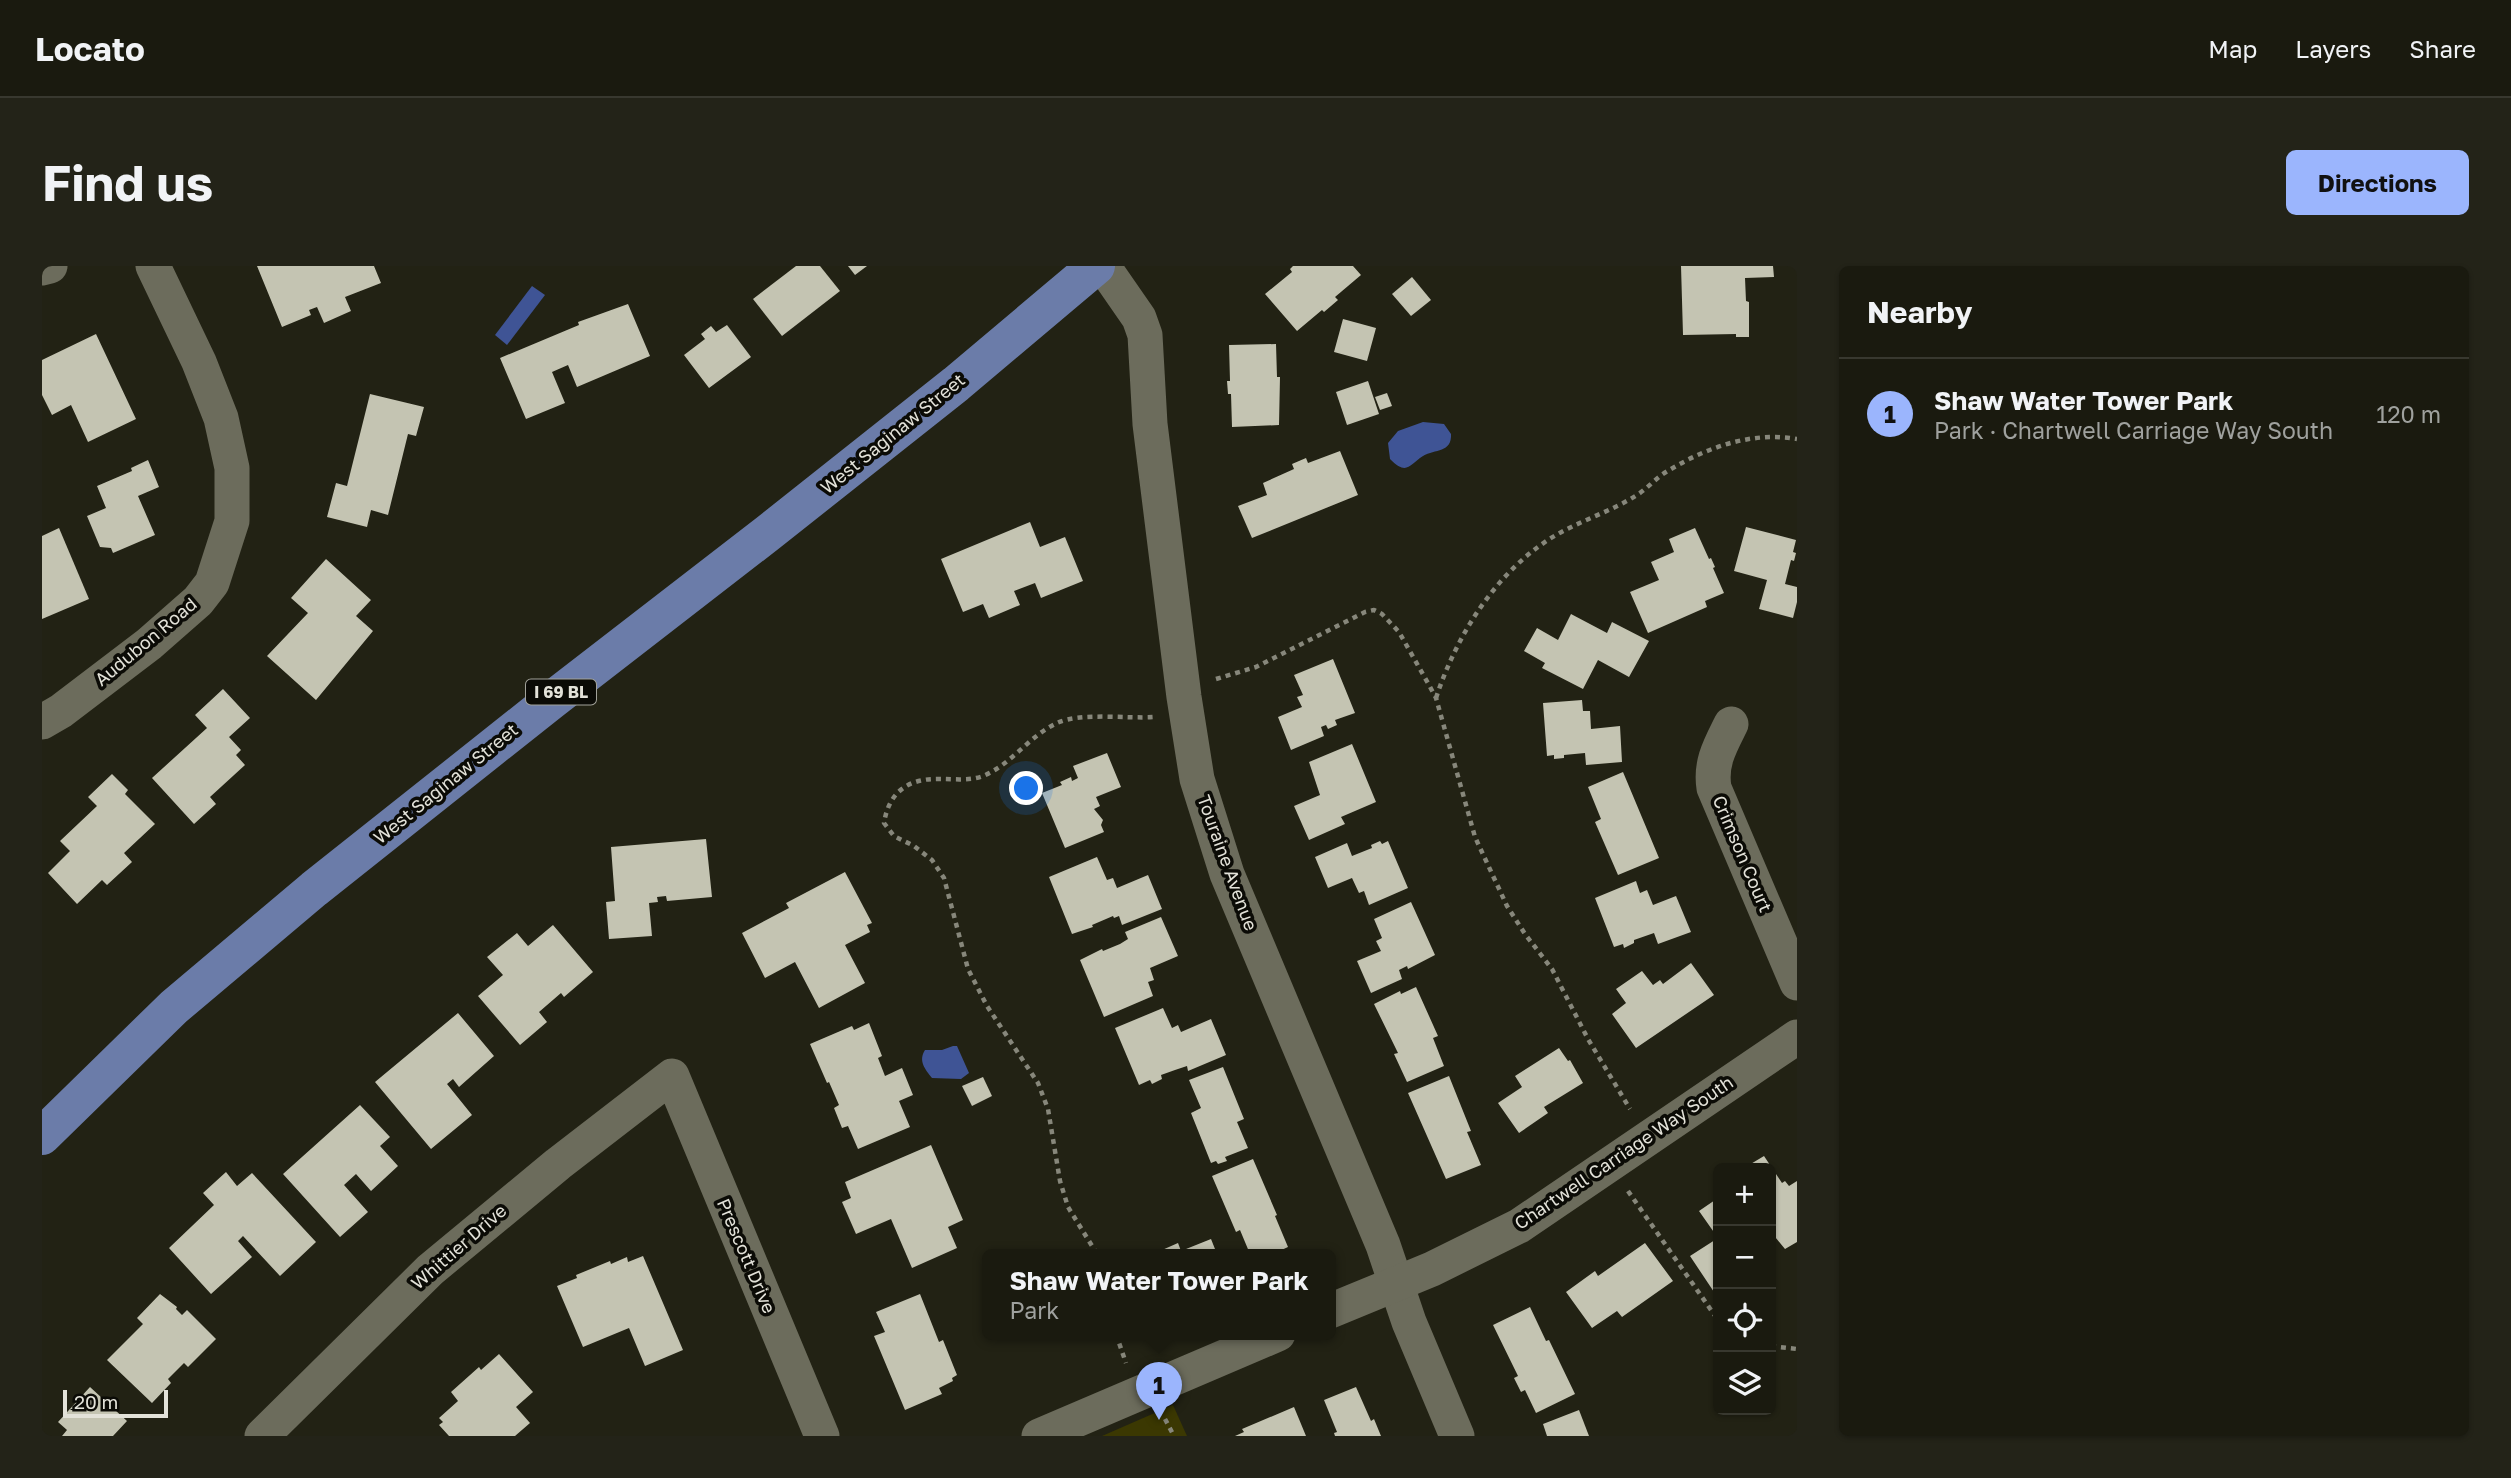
<!DOCTYPE html>
<meta charset="utf-8">
<style>
body{margin:0;font-family:"Golos Text",sans-serif;background:#232318;color:#f1f3f6}
.controls{position:absolute;right:21px;bottom:21px;display:grid;overflow:hidden;border-radius:10px;box-shadow:0 2px 5px #0004}
.controls button{width:63px;height:63px;display:grid;place-items:center;padding:0;border:0;border-bottom:2px solid #38382f;background:#1a1a0f;color:#f1f3f6;font:35px sans-serif}
.scale{position:absolute;left:21px;bottom:18px;width:105px;box-sizing:border-box;padding-left:7px;border:4px solid #e3e2d9;border-top:0;font-size:19px;line-height:24px;white-space:nowrap;color:#e3e2d9;-webkit-text-stroke:5px #0b0b06;paint-order:stroke}
.you{position:absolute;left:985px;top:523px;width:24px;height:24px;margin:-18px;border:5px solid #fff;border-radius:50%;background:#1a73e8;box-shadow:0 0 0 10px #1a73e833}
.badge{display:grid;place-items:center;width:46px;height:46px;border-radius:50%;background:#9bb5fd;color:#111;font-size:23px;font-weight:700}
.pin{position:absolute;translate:-50% -58px;filter:drop-shadow(0 2px 4px #0008)}
.pin::after{content:'';position:absolute;top:37px;width:24px;height:21px;background:inherit;clip-path:polygon(0 0,100% 0,50% 100%)}
.popup{position:absolute;left:940px;top:983px;width:354px;height:91px;box-sizing:border-box;display:grid;place-content:center;border-radius:10px;background:#1a1a0f;filter:drop-shadow(0 2px 5px #0005);font-size:23px;white-space:nowrap;color:#9fa19e}
.popup b{font-size:26px;color:#f1f3f6}
.popup::after{content:'';position:absolute;left:50%;top:100%;margin-left:-14px;border:14px solid transparent;border-top-color:#1a1a0f}
.list{margin:0;padding:0;list-style:none}
h2{display:flex;justify-content:space-between;align-items:center;height:91px;margin:0;padding:0 28px;font-size:30px}
h2 small{font-size:23px;font-weight:400;color:#9fa19e}
.list li{display:grid;grid-template-columns:46px 1fr auto;gap:21px;align-items:center;box-sizing:border-box;height:112px;padding:0 28px;border-top:2px solid #38382f}
.list b{display:block;font-size:26px;white-space:nowrap}
.list p{margin:0;font-size:23px;white-space:nowrap;color:#9fa19e}
.list em{font-size:23px;font-style:normal;color:#9fa19e}
.icon{flex:none;width:38px;height:38px;fill:none;stroke:currentColor;stroke-width:2;stroke-linecap:round;stroke-linejoin:round}
.map{position:relative;flex:none;width:1755px;height:1170px;overflow:hidden;border-radius:10px}
header{display:flex;align-items:center;gap:42px;box-sizing:border-box;height:98px;padding:0 35px;background:#1a1a0f;border-bottom:2px solid #38382f}
header strong{font-size:33px}
nav{display:flex;gap:38px;margin-inline-start:auto;font-size:24px}
.intro{display:flex;align-items:center;justify-content:space-between;box-sizing:border-box;height:168px;padding:0 42px}
h1{margin:0;font-size:49px}
.button{padding:18px 32px;border-radius:10px;background:#9bb5fd;color:#111;font-size:24px;font-weight:700}
main{display:flex;gap:42px;padding:0 42px}
aside{flex:1;background:#1a1a0f;border-radius:10px;box-shadow:0 2px 5px #0004}
.map>svg:first-child{display:block}
</style>
<header>
<strong>Locato</strong>
<nav><a>Map</a><a>Layers</a><a>Share</a></nav>
</header>
<div class="intro"><h1>Find us</h1><a class="button">Directions</a></div>
<main>
<div class="map">
<svg width="1755" height="1170" viewBox="0 0 1755 1170">
<rect width="100%" height="100%" fill="#222214"/>
<polygon fill="#3b3802" points="1131,1139 1145,1170 1060,1170"/>
<g fill="#3f5495">
<polygon points="490,20 503,29 465,79 453,69"/>
<path d="M1381,156L1402,158L1409,168C1410,187 1393,183 1381,190C1367,199 1365,210 1348,193L1346,177L1356,165Z"/>
<path d="M911,780H915L927,807L919,813L890,812C883,803 876,795 883,784H900Z"/>
</g>
<g fill="#c4c4b2">
<polygon points="215,0 332,0 339,17 303,31 309,45 282,57 275,41 267,44 269,49 240,61"/>
<polygon points="754,0 778,0 798,25 740,70 711,33"/>
<polygon points="806,0 825,0 813,9"/>
<polygon points="1251,0 1311,0 1319,9 1293,31 1296,34 1282,46 1280,44 1255,65 1223,28 1250,6 1248,3"/>
<polygon points="1639,0 1731,0 1732,11 1703,12 1704,35 1707,36 1707,71 1694,71 1694,68 1641,69"/>
<polygon points="1370,11 1389,34 1369,50 1350,28"/>
<polygon points="586,38 608,90 535,121 526,99 510,106 523,137 484,153 458,92 537,59 536,56"/>
<polygon points="1301,53 1334,62 1325,95 1292,86"/>
<polygon points="685,59 709,91 667,122 642,89 663,73 659,68 669,60 674,66"/>
<polygon points="54,68 94,153 46,176 29,139 10,149 0,129 0,94"/>
<polygon points="1234,78 1235,111 1238,111 1237,159 1190,161 1189,128 1186,128 1185,115 1188,115 1187,79"/>
<polygon points="1326,115 1337,148 1305,159 1294,126"/>
<polygon points="1345,127 1350,140 1338,144 1333,131"/>
<polygon points="328,128 382,141 374,170 366,168 346,249 329,244 325,261 285,251 294,217 305,220"/>
<polygon points="1298,185 1316,229 1210,272 1196,240 1225,229 1221,217 1252,203 1250,198 1264,192 1266,197"/>
<polygon points="106,194 117,221 96,230 113,269 71,287 69,282 58,281 45,250 64,242 55,220 90,205 89,202"/>
<polygon points="988,256 998,281 1023,271 1041,315 999,332 993,317 972,325 978,339 947,352 941,338 921,346 899,293"/>
<polygon points="1704,261 1754,274 1751,286 1754,287 1752,295 1749,294 1743,318 1755,321 1755,336 1751,352 1717,343 1725,314 1692,305"/>
<polygon points="17,262 47,333 0,353 0,270"/>
<polygon points="1653,262 1667,293 1669,292 1673,301 1671,302 1682,327 1663,335 1665,341 1606,367 1588,326 1617,314 1609,296 1632,286 1627,273"/>
<polygon points="284,293 329,334 314,350 331,365 274,434 225,390 266,347 249,332"/>
<polygon points="1529,348 1565,367 1570,356 1607,375 1587,411 1556,394 1541,423 1500,402 1503,397 1482,385 1495,362 1516,374"/>
<polygon points="1291,393 1313,447 1293,454 1295,459 1286,463 1284,459 1279,461 1282,470 1249,484 1236,451 1260,441 1255,431 1261,429 1252,409"/>
<polygon points="181,423 208,452 187,471 199,484 194,489 203,499 168,531 174,538 152,558 110,512 165,462 153,449"/>
<polygon points="1540,434 1541,445 1548,445 1549,463 1578,460 1580,496 1544,499 1543,487 1522,489 1522,492 1512,493 1512,489 1505,490 1501,437"/>
<polygon points="1310,478 1334,536 1299,551 1303,558 1267,574 1252,540 1278,529 1267,496"/>
<polygon points="1065,487 1079,521 1054,531 1058,540 1052,543 1061,554 1059,559 1062,566 1023,582 1000,527 1020,519 1018,516 1029,511 1030,515 1036,512 1031,500"/>
<polygon points="1581,506 1617,592 1576,609 1553,556 1559,553 1546,521"/>
<polygon points="70,508 86,524 83,528 113,558 82,587 90,596 65,619 60,614 35,638 6,607 28,585 18,575 55,540 46,531"/>
<polygon points="664,573 670,631 625,635 624,630 615,631 616,636 607,637 610,670 567,673 564,636 573,635 569,581"/>
<polygon points="1338,575 1340,578 1346,575 1366,622 1327,639 1322,625 1317,627 1310,612 1286,622 1273,591 1305,577 1310,590 1330,582 1329,579"/>
<polygon points="1055,591 1065,614 1071,612 1075,622 1106,609 1120,643 1080,659 1077,650 1072,652 1071,650 1050,659 1051,661 1030,668 1007,611"/>
<polygon points="803,606 830,657 825,659 828,666 803,679 823,717 777,742 753,696 723,712 700,667 747,642 744,637"/>
<polygon points="1594,615 1598,627 1605,624 1611,639 1634,630 1649,666 1616,678 1612,667 1592,674 1592,677 1582,682 1581,678 1572,681 1553,632"/>
<polygon points="1369,636 1393,689 1366,703 1365,700 1357,704 1360,713 1329,727 1315,695 1339,685 1334,675 1340,672 1332,653"/>
<polygon points="1119,651 1136,690 1108,702 1112,714 1106,716 1111,730 1062,751 1038,694 1060,683 1061,685 1078,678 1086,673 1083,666"/>
<polygon points="511,659 551,706 522,731 519,727 497,746 505,756 478,779 436,730 461,709 445,691 475,667 486,680"/>
<polygon points="1649,697 1672,729 1594,782 1570,748 1584,737 1574,723 1600,705 1611,719 1618,714 1621,718"/>
<polygon points="1374,721 1396,770 1391,772 1402,800 1365,816 1352,788 1356,787 1332,738 1358,725 1359,728"/>
<polygon points="1121,742 1130,762 1136,759 1139,766 1169,753 1184,789 1146,805 1145,800 1133,804 1119,809 1120,813 1110,818 1108,814 1097,819 1073,762"/>
<polygon points="416,747 452,790 417,821 411,813 405,818 430,849 389,883 333,816"/>
<polygon points="827,757 840,790 836,792 843,810 860,802 871,829 857,835 868,861 816,883 806,860 800,862 792,842 797,839 787,816 785,817 768,778 810,760 812,764"/>
<polygon points="1517,782 1526,795 1528,794 1541,817 1502,841 1506,847 1477,867 1456,837 1480,821 1473,810"/>
<polygon points="1181,801 1202,853 1195,856 1206,882 1183,891 1185,895 1176,898 1174,895 1169,897 1149,847 1159,842 1147,814"/>
<polygon points="1407,810 1429,865 1425,866 1439,899 1404,913 1366,827"/>
<polygon points="941,811 950,830 930,840 920,820"/>
<polygon points="318,839 348,871 338,880 356,900 329,925 314,908 302,919 326,946 298,971 241,908"/>
<polygon points="889,879 921,954 906,961 915,982 870,1002 849,953 814,968 800,936 809,932 803,916"/>
<polygon points="1722,890 1740,917 1743,915 1747,920 1755,915 1755,976 1743,983 1729,966 1729,902 1702,902"/>
<polygon points="1211,893 1235,949 1233,950 1246,981 1231,988 1208,988 1198,964 1194,966 1170,910"/>
<polygon points="184,906 195,920 210,907 274,976 238,1010 201,970 196,975 210,991 169,1028 127,982 172,939 161,927"/>
<polygon points="1676,932 1676,1023 1672,1026 1648,990 1676,972 1657,945"/>
<polygon points="1169,973 1175,988 1111,988 1136,977 1139,985"/>
<polygon points="1603,977 1631,1015 1580,1051 1575,1045 1550,1062 1524,1026 1553,1005 1556,1010"/>
<polygon points="601,990 641,1084 603,1100 587,1062 541,1081 515,1020 535,1012 534,1009 568,995 569,998 585,991 586,996"/>
<polygon points="118,1028 135,1041 134,1043 140,1049 145,1044 174,1073 146,1101 142,1097 126,1113 129,1117 110,1137 65,1094 101,1058 95,1052"/>
<polygon points="878,1028 897,1076 901,1074 915,1109 910,1112 911,1115 897,1122 900,1128 863,1144 832,1070 843,1066 834,1046"/>
<polygon points="1488,1041 1504,1075 1507,1074 1533,1128 1494,1147 1483,1124 1479,1126 1472,1112 1476,1110 1451,1059"/>
<polygon points="457,1088 491,1126 474,1141 488,1157 473,1170 407,1170 397,1159 401,1156 397,1152 416,1135 409,1126 437,1101 439,1104"/>
<polygon points="48,1121 85,1155 71,1170 20,1170 25,1164 16,1156"/>
<polygon points="1314,1121 1329,1155 1332,1153 1339,1170 1293,1170 1292,1167 1295,1166 1282,1134"/>
<polygon points="1252,1141 1264,1170 1193,1170 1202,1166 1200,1163"/>
<polygon points="1537,1144 1547,1170 1505,1170 1501,1158"/>
</g>
<g fill="none" stroke-linecap="round" stroke-linejoin="round">
<g stroke="#87877b" stroke-width="4.5" stroke-dasharray="5 5" stroke-linecap="butt">
<polyline points="1174,413 1214,401 1323,346 1332,344 1340,348 1357,366 1387,419 1394,432 1433,571 1465,640 1483,668 1510,703 1546,773 1588,843"/>
<path d="M1394,432C1415,368 1455,304 1514,269C1540,254 1570,245 1595,229C1606,222 1614,212 1624,206C1663,182 1709,165 1755,173"/>
<polyline points="1586,925 1676,1054"/>
<path d="M1055,988L1026,941L1018,915L1006,843L996,817L945,740L926,703L902,612L890,594L872,580L852,570L842,557C847,526 866,512 898,513C912,513 928,515 941,510C970,498 987,470 1015,457C1038,446 1086,453 1112,451"/>
<polyline points="1074,1068 1084,1097"/>
<polyline points="1729,1080 1755,1083"/>
<polyline points="1123,1153 1132,1170"/>
</g>
<g stroke="#6c6c5c" stroke-width="35">
<polyline points="1061,0 1097,52 1103,69 1108,158 1142,431 1155,513 1185,608 1341,979 1367,1056 1415,1170"/>
<polyline points="0,2 8,0"/>
<polyline points="0,456 19,445 107,378 156,335 170,317 190,255 190,202 179,152 157,96 111,0"/>
<path d="M1689,458C1678,480 1668,497 1672,522L1755,717"/>
<polyline points="1288,1045 1390,1003 1477,960 1755,771"/>
<polyline points="220,1170 388,1004 516,898 630,810 780,1170"/>
<polyline points="997,1170 1236,1068"/>
</g>
<polyline stroke="#6b7ca9" stroke-width="38" points="0,870 132,741 272,623 510,434 726,267 914,118 1054,0"/>
</g>
<g text-anchor="middle" stroke-width="7" stroke-linejoin="round" paint-order="stroke">
<rect fill="#0b0b06" stroke="#a2a29a" stroke-width="2" x="484" y="413.5" width="70" height="25" rx="5"/>
<g font-size="16" font-weight="bold" fill="#e3e2d9">
<text x="519" y="432">I 69 BL</text>
</g>
<g font-size="18" fill="#e3e2d9" stroke="#0b0b06">
<text transform="translate(851 168) rotate(-39)" y="6">West Saginaw Street</text>
<text transform="translate(104 376) rotate(-40)" y="6">Audubon Road</text>
<text transform="translate(404 518) rotate(-39)" y="6">West Saginaw Street</text>
<text transform="translate(1700 588) rotate(67)" y="6">Crimson Court</text>
<text transform="translate(1185 597) rotate(70)" y="6">Touraine Avenue</text>
<text transform="translate(1582 887) rotate(-34)" y="6">Chartwell Carriage Way South</text>
<text transform="translate(417 981) rotate(-41)" y="6">Whittier Drive</text>
<text transform="translate(704 990) rotate(67)" y="6">Prescott Drive</text>
</g>
</g>
</svg>
<div class="controls">
<button>+</button>
<button>−</button>
<button><svg class="icon" aria-label="locate" viewBox="0 0 24 24"><circle cx="12" cy="12" r="6"/><path d="M12 2v4M12 18v4M2 12h4M18 12h4"/></svg></button>
<button><svg class="icon" aria-label="layers" viewBox="0 0 24 24"><path d="M12 4l9 5-9 5-9-5zM3 14l9 5 9-5"/></svg></button>
</div>
<div class="scale">20 m</div>
<div class="you"></div>
<div class="pin badge" style="left:1117px;top:1154px">1</div>
<div class="popup"><b>Shaw Water Tower Park</b>Park</div>
</div>
<aside>
<h2>Nearby<small></small></h2>
<ul class="list">
<li><span class="badge">1</span><div><b>Shaw Water Tower Park</b><p>Park · Chartwell Carriage Way South</p></div><em>120 m</em></li>
</ul>
</aside>
</main>
